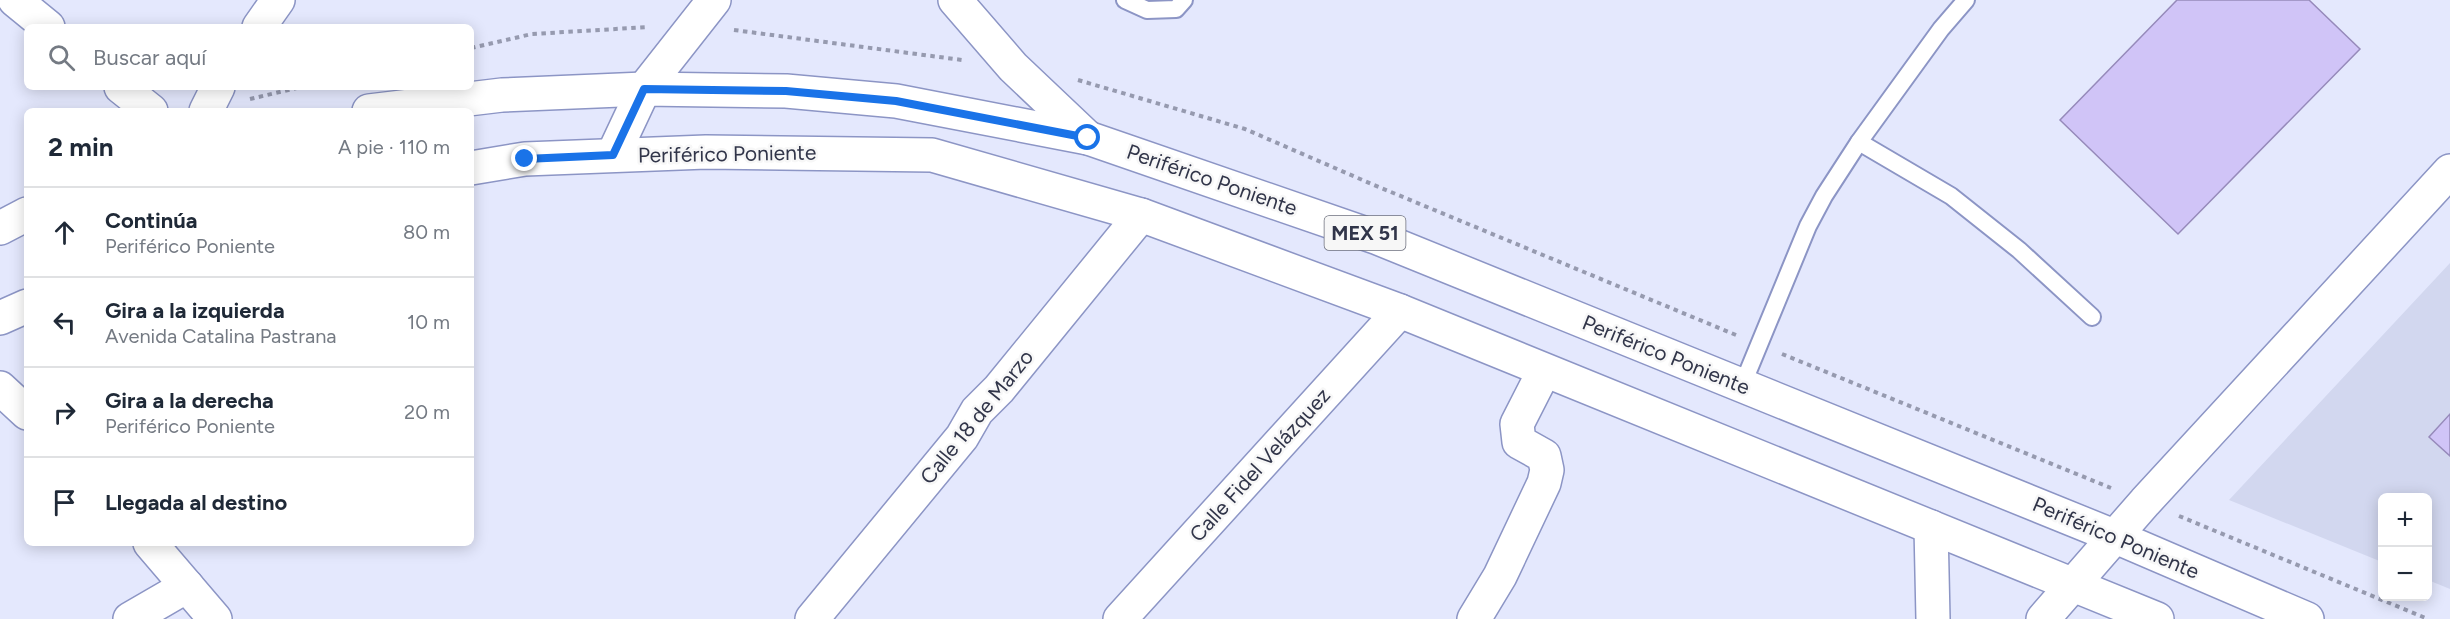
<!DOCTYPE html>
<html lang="es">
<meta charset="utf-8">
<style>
body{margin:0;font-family:Figtree,sans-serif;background:#f2f2f3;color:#1f2937}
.controls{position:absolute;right:18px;bottom:18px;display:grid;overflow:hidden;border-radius:9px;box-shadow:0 3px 15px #0003}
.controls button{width:54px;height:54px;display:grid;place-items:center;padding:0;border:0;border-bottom:2px solid #e0e1e3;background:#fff;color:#1f2937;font:30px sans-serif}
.stop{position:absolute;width:18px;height:18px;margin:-14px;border:4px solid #1a73e8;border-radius:50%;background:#fff}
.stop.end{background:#1a73e8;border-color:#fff;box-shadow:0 2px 6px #0008}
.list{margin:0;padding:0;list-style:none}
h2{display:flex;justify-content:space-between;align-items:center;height:78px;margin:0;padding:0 24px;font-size:26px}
h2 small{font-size:20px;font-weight:400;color:#747a83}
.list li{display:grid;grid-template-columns:39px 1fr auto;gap:18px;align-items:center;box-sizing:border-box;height:90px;padding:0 24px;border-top:2px solid #e0e1e3}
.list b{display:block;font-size:22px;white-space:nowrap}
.list p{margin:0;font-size:20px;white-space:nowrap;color:#747a83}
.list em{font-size:20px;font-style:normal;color:#747a83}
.icon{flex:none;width:33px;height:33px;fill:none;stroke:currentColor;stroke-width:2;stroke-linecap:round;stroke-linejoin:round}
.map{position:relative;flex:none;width:2450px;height:619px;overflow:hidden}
.search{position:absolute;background:#fff;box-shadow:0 3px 15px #0003;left:24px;top:24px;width:450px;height:66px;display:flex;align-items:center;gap:15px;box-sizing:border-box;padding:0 21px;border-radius:9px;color:#747a83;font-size:22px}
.panel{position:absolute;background:#fff;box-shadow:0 3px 15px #0003;left:24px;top:108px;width:450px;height:438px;border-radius:9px}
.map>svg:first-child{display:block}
</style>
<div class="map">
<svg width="2450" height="619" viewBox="0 0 2450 619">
<rect width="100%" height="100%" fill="#e4e8fd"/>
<polygon fill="#d2d7ef" points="2450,263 2450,589 2428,580 2428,498 2382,498 2382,562 2229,500"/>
<g fill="#d0c4f7" stroke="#968aba" stroke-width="1.5">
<polygon points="2177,0 2309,0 2360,49 2178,234 2060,120"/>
<polygon points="2450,414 2450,456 2429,437"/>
</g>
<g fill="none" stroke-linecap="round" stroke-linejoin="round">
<g stroke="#8c95c5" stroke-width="20">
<g id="service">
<polyline points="1125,0 1147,10 1176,9 1184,0"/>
<polyline points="1859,142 1951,196 2019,250 2092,317"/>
<polyline points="1742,386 1808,226 1824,196 1859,142 1941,29 1966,0"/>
</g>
</g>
<g stroke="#8c95c5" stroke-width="36">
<g id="minor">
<polyline points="15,0 48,27"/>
<polyline points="259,27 278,0"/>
<polyline points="121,87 151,111"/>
<polyline points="206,111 218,87"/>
<polyline points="613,155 644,89 714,0"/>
<polyline points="0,388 27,413"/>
<polyline points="1931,527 1933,619"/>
<polyline points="150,543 215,619"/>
<polyline points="130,619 187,586"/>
<polyline points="812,619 962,437 977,411 999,389 1141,215"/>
<polyline points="1120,619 1400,311"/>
<polyline points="1474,619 1500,576 1544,483 1547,470 1544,456 1519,442 1517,424 1544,371"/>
<polyline points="2043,619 2145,502 2450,171"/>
</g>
</g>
<g stroke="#8c95c5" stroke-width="36">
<g id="primary">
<polyline points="955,0 1013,67 1088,138"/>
<polyline points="369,111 502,95 644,89 786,91 896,101 1088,138 1378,238 2116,537 2307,619"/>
<polyline points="471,168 525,159 706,152 932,155 1141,215 1400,311 2157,619"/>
<polyline points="0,228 27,214"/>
<polyline points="0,318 27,306"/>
</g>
</g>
<g stroke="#969aaf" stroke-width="4" stroke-dasharray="4.5 4.5" stroke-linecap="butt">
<polyline points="734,30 962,60"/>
<polyline points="471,48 532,34 649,27"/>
<polyline points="1078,80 1245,129 1374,185 1736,335"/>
<polyline points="250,99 301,87"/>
<polyline points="1782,354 2111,488"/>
<polyline points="2179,516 2428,619"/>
</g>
<use href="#service" stroke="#fff" stroke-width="16"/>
<use href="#minor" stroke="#fff" stroke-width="33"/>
<use href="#primary" stroke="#fff" stroke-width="33"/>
</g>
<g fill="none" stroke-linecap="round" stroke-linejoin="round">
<polyline stroke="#1a73e8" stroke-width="8" points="525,159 613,155 644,89 786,91 896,101 1088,138"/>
</g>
<g text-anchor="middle" stroke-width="5" stroke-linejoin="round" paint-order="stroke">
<rect fill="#f7f7f7" stroke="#6c6f7d" stroke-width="1.5" x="1324.5" y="216" width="81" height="34" rx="4.5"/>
<g font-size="20" font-weight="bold" fill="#313549">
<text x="1365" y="240">MEX 51</text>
</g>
<g font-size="21" fill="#313549" stroke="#f7f7f7">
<text transform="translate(727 154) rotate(-1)" y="7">Periférico Poniente</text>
<text transform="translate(1212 180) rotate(19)" y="7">Periférico Poniente</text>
<text transform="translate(1666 355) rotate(22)" y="7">Periférico Poniente</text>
<text transform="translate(977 417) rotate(-51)" y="7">Calle 18 de Marzo</text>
<text transform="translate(1260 465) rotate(-48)" y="7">Calle Fidel Velázquez</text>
<text transform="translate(2116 538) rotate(23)" y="7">Periférico Poniente</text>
</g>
</g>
</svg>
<div class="controls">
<button>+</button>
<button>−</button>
</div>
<div class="stop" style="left:1088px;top:138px"></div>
<div class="stop end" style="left:525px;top:159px"></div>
<div class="search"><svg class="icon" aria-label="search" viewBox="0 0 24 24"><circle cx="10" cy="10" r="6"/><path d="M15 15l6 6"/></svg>Buscar aquí</div>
<section class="panel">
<h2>2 min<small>A pie · 110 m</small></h2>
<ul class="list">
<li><svg class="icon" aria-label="ahead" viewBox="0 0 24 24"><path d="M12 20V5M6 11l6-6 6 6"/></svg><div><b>Continúa</b><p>Periférico Poniente</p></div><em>80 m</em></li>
<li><svg class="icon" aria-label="left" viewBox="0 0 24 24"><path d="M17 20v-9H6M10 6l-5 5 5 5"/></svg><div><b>Gira a la izquierda</b><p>Avenida Catalina Pastrana</p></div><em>10 m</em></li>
<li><svg class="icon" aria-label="right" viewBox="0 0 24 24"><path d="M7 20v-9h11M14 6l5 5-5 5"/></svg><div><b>Gira a la derecha</b><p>Periférico Poniente</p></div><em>20 m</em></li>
<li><svg class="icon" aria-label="arrive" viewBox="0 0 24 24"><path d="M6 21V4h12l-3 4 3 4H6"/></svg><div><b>Llegada al destino</b></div></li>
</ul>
</section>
</div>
